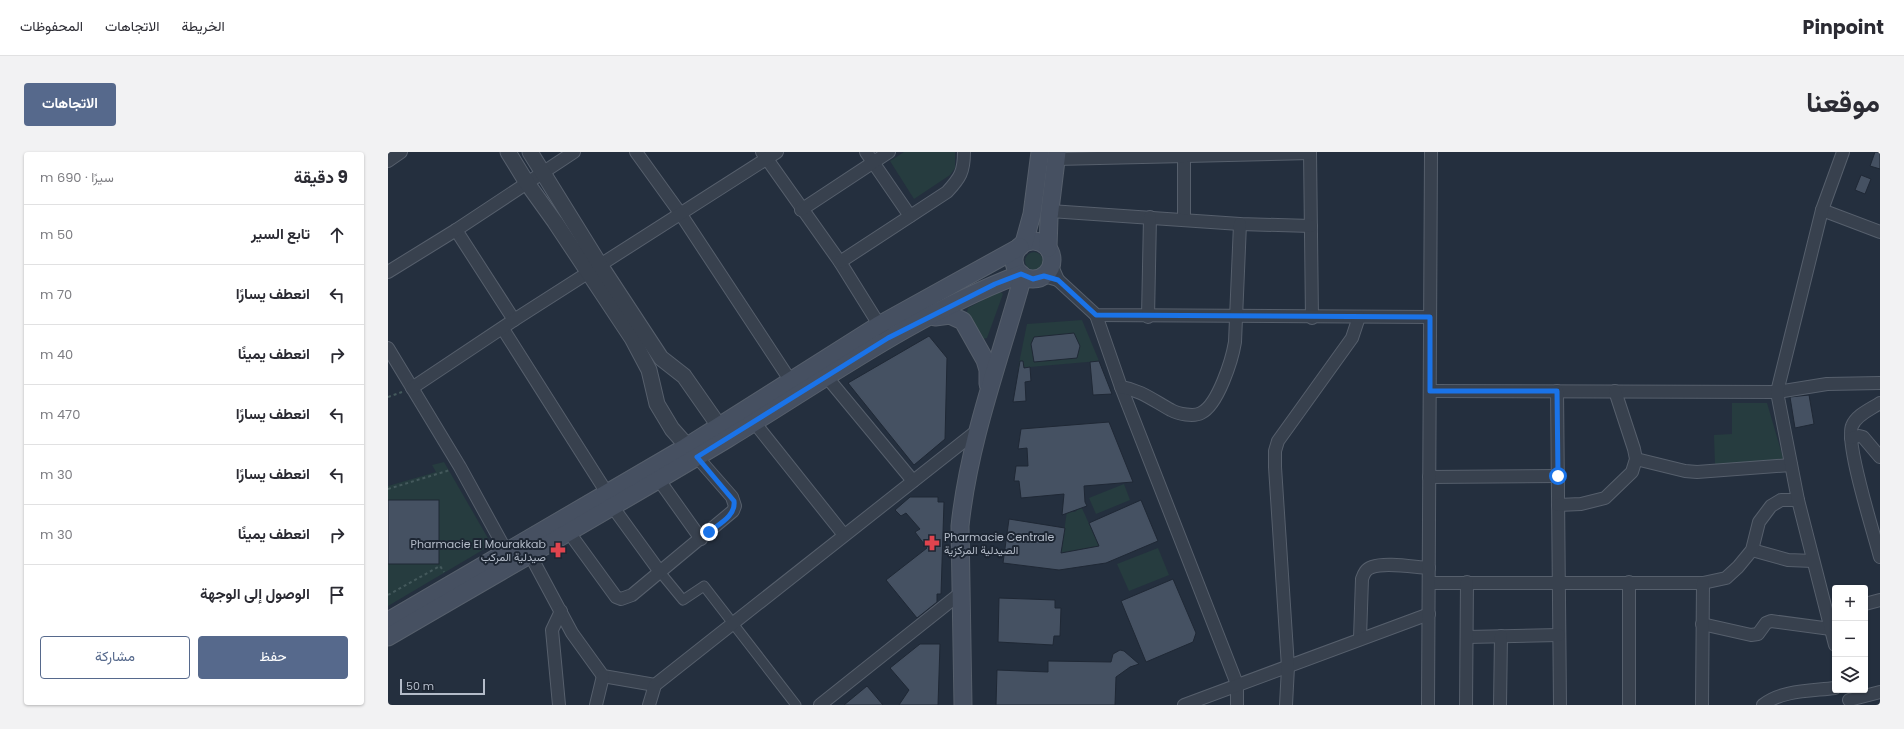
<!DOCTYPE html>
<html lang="ar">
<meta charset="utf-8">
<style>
body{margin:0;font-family:Poppins,Vazirmatn,sans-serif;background:#f2f2f3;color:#2b2b33;direction:rtl}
.controls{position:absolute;right:12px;bottom:12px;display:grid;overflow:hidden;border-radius:4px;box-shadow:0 1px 3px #0004}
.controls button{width:36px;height:36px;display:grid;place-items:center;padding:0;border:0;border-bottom:1px solid #e1e1e2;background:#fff;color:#2b2b33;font:20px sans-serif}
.scale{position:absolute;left:12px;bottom:10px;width:85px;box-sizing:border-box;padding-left:4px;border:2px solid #b4bcc9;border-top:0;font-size:11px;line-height:14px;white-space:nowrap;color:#b4bcc9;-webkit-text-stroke:3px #1d2633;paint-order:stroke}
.stop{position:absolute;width:12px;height:12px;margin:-9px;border:3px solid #1a73e8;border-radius:50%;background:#fff}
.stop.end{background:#1a73e8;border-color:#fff;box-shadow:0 1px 4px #0008}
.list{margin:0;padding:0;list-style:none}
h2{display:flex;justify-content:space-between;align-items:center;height:52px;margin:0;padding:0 16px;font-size:17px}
h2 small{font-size:13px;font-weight:400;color:#7c7c81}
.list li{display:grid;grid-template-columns:26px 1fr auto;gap:12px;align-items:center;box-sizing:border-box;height:60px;padding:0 16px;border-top:1px solid #e1e1e2}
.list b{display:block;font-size:15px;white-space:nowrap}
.list em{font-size:13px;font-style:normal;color:#7c7c81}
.actions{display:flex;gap:8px;padding:12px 16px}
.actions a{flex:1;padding:9px 0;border:1px solid #56698c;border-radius:4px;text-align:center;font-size:14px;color:#56698c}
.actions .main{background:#56698c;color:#fff}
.icon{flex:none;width:22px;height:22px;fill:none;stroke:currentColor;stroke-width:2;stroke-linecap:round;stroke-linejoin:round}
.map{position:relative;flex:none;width:1492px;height:553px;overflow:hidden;direction:ltr;border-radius:4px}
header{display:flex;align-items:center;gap:24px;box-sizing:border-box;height:56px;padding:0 20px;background:#fff;border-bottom:1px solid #e1e1e2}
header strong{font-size:19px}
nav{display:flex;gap:22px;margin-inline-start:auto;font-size:14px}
.intro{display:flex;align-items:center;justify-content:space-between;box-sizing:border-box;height:96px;padding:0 24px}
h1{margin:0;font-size:28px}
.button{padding:10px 18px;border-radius:4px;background:#56698c;color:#fff;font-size:14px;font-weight:700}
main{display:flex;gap:24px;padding:0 24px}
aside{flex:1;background:#fff;border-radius:4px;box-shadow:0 1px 3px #0004}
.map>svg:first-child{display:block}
</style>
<header>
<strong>Pinpoint</strong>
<nav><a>الخريطة</a><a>الاتجاهات</a><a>المحفوظات</a></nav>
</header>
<div class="intro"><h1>موقعنا</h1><a class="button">الاتجاهات</a></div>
<main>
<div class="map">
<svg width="1492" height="553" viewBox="0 0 1492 553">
<rect width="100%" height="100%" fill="#242f3e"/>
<g fill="#263c3f">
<polygon points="516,0 567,0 567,16 562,23 526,47 502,9"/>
<circle cx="646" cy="109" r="9"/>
<polygon points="612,139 615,142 599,186 595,187 579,160 580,156"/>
<polygon points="694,168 711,209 630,216 639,172"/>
<polygon points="1344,251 1379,251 1396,309 1327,313 1326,283 1344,282"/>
<polygon points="56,310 101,388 98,396 0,454 0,334 48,320 44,313"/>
<polygon points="736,332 742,348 708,362 701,346"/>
<polygon points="693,354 711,394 673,401 679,359 687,360"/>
<polygon points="770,396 781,423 741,439 729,412"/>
</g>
<g fill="#455162" stroke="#1f2835">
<polygon points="1487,0 1492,0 1492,17 1482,14"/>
<polygon points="1473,23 1483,27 1477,42 1467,38"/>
<polygon points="686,181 692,194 689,206 646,210 643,192 646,185"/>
<polygon points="541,184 559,206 557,287 526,313 460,231"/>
<polygon points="632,209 635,209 636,216 642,215 643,229 637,230 638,249 625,250"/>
<polygon points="711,209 724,242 705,243 702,210"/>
<polygon points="1421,243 1426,272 1407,276 1402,245"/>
<polygon points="721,270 745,330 696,334 697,350 699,354 674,363 676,342 633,346 631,329 626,329 628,314 640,314 639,296 630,297 633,277"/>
<polygon points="522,345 550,345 550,350 556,350 553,442 549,442 549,450 529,466 498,428 539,396 527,380 532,377 518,361 513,364 507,358"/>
<rect x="0" y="348" width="51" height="64"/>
<polygon points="753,348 770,389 718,411 671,418 615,411 621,367 677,376 673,401 711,394 701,371"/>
<polygon points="785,427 808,481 805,490 758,510 733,449"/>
<polygon points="611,446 667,448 667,456 673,456 672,484 666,484 665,493 610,490"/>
<polygon points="532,492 552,492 550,553 511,553 521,538 502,516"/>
<polygon points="732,498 736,499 751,512 742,515 728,525 727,553 608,553 609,518 660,520 660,509 723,510 725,502"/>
<polygon points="479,534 495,553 456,553"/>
</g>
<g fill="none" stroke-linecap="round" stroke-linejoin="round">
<g stroke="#565f6c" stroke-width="11">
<polyline id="pedestrian" points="272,420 295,448 316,434 408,553"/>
</g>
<g stroke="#565f6c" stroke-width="14">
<g id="minor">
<polyline points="248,0 292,61 402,228"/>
<polyline points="374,0 452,110 495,179"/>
<polyline points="478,0 522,64"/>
<polyline points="922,0 924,166"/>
<polyline points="796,4 796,68"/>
<polyline points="668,7 922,1"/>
<polyline points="0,9 13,0"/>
<polyline points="413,58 501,0"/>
<polyline points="1434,58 1492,80"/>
<polyline points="662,59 852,72 923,74"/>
<polyline points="68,78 126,168"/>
<path d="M452,110L559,40C572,26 576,20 576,0"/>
<polyline points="0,120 68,78 186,0"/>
<polyline points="656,124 670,128 664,114"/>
<polyline points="670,128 708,163 1042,165"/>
<polyline points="708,163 733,235 849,532 849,553"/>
<polyline points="760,165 762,65"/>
<polyline points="115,177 219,341"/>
<polyline points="0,196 72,315 122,406"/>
<polyline points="438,224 525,329"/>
<path d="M733,235C753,238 766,249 783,258C790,262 806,265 813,261C830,253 844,208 847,190L852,72"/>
<polyline points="24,236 126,168 389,0"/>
<polyline points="1042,239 1389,240 1439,232 1492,231"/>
<polyline points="1169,239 1172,553"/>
<path d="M1492,251C1483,257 1468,263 1464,274C1457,291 1486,382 1492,405"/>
<polyline points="366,270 456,383"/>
<polyline points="1463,286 1471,284 1475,285 1492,305"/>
<polyline points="1248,307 1297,319 1309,320 1403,313"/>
<polyline points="1041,325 1170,324"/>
<polyline points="271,328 313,387"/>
<polyline points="1170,353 1193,352 1217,346 1244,320 1248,307 1246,297 1227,239"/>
<polyline points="224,354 272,420"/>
<polyline points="180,379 228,445 233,447 244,443 345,359 347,354 344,345 309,305"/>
<polyline points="139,397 184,481 215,524 267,533"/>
<polyline points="1364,398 1400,408 1425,409"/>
<polyline points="1241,430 1241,553"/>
<polyline points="1041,431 1315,431 1338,426 1350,415 1364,398 1371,370 1383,354 1393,348 1410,348"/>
<polyline points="1477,452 1492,448"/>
<polyline points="1314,472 1363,483 1370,482 1378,471 1383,469 1443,477"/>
<polyline points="1079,485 1171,483"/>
<path d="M972,486L974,427C976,421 978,417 984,415C998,410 1025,415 1041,416"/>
<polyline points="1447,493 1410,348 1389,240 1434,58 1455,0"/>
<polyline points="1461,548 1492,540"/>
<polyline points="171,553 164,478 173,459"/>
<polyline points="208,553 215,524"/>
<polyline points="261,553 267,533 590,278"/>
<polyline points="432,553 574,440"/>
<polyline points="796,553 1041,462"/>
<polyline points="898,553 900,515 887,315 887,299 890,289 964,186 971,165"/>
<polyline points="1040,553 1043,0"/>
<polyline points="1078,553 1079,430"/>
<polyline points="1112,553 1113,484"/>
<polyline points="1314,553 1315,431"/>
<path d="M1375,553C1393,538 1424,539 1447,536"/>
</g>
</g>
<g stroke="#565f6c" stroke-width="17">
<g id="tertiary">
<polyline points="120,0 139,31 167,70 244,186 261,218 269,252 284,277 307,303"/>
<polyline points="142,0 212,113 273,206 296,224 338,284"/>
</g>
</g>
<g stroke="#565f6c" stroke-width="19">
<g id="secondary">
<circle cx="645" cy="108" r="19"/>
<polyline points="636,91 644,62 652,0"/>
<polyline points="660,96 661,66 669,0"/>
<polyline points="547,165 562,163 575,169 597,208 600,218 600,232"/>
<polyline points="0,469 298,295 491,173 632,95"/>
<path d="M0,485C113,419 227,354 339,287C435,229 527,162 633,122"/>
<path d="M575,553L572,374C581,288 612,207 635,124"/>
</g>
</g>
<g stroke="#44595c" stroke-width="2" stroke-dasharray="3 3" stroke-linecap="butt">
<polyline points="0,245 14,240"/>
<polyline points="0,337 62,318"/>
<polyline points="0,443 52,414 56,420"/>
</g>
<use href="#pedestrian" stroke="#38414e" stroke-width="9"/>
<use href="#minor" stroke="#38414e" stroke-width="12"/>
<use href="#tertiary" stroke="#38414e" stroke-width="15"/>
<use href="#secondary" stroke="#465061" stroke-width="17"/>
</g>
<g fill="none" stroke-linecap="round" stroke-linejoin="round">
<path stroke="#1a73e8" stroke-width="5" d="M321,380C331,372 348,364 346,349L309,305L500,186L607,132L633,122L645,127L656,124L670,128L708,163L1042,165V239H1169L1170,324"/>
</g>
<defs>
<g id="pharmacy-bare" transform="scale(1.2)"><path d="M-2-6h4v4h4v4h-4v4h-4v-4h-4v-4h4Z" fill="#e0444e" stroke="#1d2633" stroke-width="2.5" paint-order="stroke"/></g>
</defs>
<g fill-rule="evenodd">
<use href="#pharmacy-bare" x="544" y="391"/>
<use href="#pharmacy-bare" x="170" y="398"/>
</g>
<g text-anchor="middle" stroke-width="4" stroke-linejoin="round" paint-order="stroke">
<g font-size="11" fill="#b4bcc9" stroke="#1d2633" text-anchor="start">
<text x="556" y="389">Pharmacie Centrale<tspan x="556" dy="13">الصيدلية المركزية</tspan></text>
<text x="158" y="396" text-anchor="end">Pharmacie El Mourakkab<tspan x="158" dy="13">صيدلية المركب</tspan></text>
</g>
</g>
</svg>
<div class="controls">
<button>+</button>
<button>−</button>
<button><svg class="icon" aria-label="layers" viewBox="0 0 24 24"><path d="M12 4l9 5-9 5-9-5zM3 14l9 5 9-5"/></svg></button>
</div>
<div class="scale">50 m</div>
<div class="stop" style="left:1170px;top:324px"></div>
<div class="stop end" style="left:321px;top:380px"></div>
</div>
<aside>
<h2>9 دقيقة<small>سيرًا · 690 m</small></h2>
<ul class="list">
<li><svg class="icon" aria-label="ahead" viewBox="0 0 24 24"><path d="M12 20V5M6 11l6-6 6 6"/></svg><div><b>تابع السير</b></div><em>50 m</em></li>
<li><svg class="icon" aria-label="left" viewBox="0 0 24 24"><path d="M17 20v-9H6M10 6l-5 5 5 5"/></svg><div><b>انعطف يسارًا</b></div><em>70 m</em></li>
<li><svg class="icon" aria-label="right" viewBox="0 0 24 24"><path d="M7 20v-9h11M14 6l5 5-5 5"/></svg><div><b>انعطف يمينًا</b></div><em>40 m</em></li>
<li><svg class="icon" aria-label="left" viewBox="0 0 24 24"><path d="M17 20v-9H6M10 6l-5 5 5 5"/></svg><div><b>انعطف يسارًا</b></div><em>470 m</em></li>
<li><svg class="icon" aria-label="left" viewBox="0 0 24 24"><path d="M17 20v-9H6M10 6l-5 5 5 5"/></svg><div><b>انعطف يسارًا</b></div><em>30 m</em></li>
<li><svg class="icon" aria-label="right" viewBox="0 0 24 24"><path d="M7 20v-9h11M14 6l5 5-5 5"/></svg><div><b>انعطف يمينًا</b></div><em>30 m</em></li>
<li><svg class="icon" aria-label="arrive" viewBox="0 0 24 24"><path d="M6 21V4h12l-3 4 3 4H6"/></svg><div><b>الوصول إلى الوجهة</b></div></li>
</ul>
<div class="actions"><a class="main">حفظ</a><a>مشاركة</a></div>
</aside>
</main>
